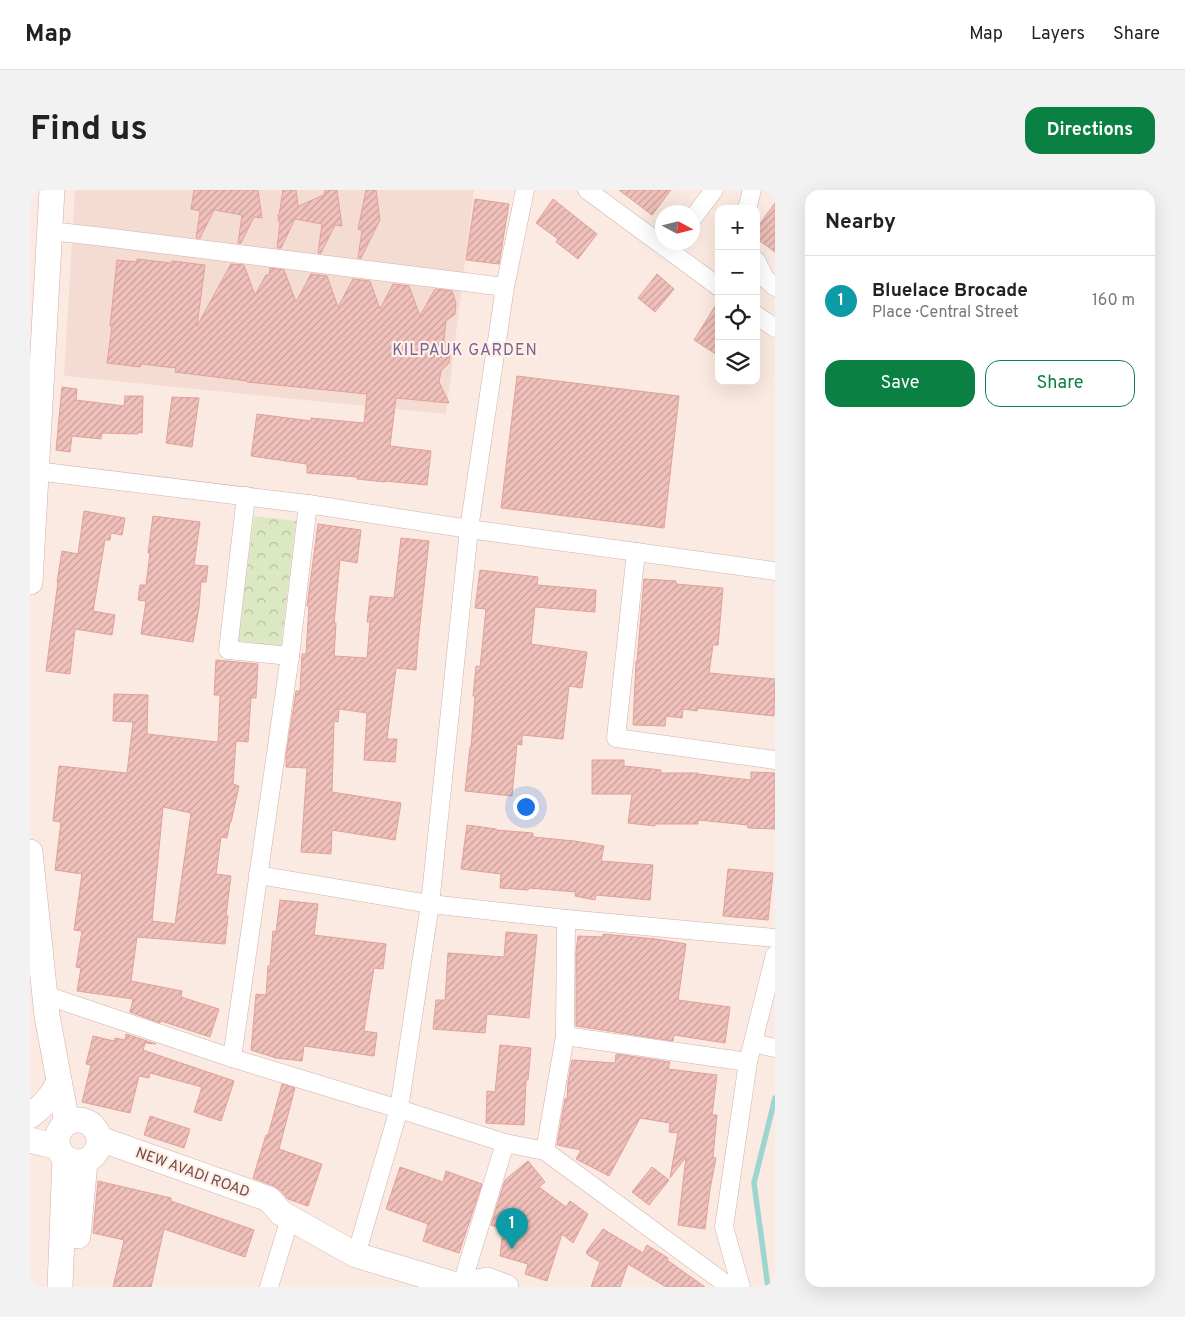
<!DOCTYPE html>
<meta charset="utf-8">
<style>
body{margin:0;font-family:Overpass,sans-serif;background:#f2f2f2;color:#222}
.controls{position:absolute;right:15px;top:15px;display:grid;overflow:hidden;border-radius:10px;box-shadow:0 5px 20px #0002}
.controls button{width:45px;height:45px;display:grid;place-items:center;padding:0;border:0;border-bottom:1px solid #e0e0e0;background:#fff;color:#222;font:25px sans-serif}
.compass{position:absolute;left:625px;top:15px;width:45px;height:45px;border-radius:50%;background:#fff;box-shadow:0 5px 20px #0002;rotate:97deg}
.you{position:absolute;left:495px;top:616px;width:18px;height:18px;margin:-12px;border:4px solid #fff;border-radius:50%;background:#1a73e8;box-shadow:0 0 0 8px #1a73e833}
.badge{display:grid;place-items:center;width:32px;height:32px;border-radius:50%;background:#0b8043;color:#fff;font-size:16px;font-weight:700}
.pin{position:absolute;translate:-50% -41px;filter:drop-shadow(0 1px 2px #0008)}
.pin::after{content:'';position:absolute;top:26px;width:18px;height:15px;background:inherit;clip-path:polygon(0 0,100% 0,50% 100%)}
.list{margin:0;padding:0;list-style:none}
h2{display:flex;justify-content:space-between;align-items:center;height:65px;margin:0;padding:0 20px;font-size:21px}
h2 small{font-size:16px;font-weight:400;color:#767676}
.list li{display:grid;grid-template-columns:32px 1fr auto;gap:15px;align-items:center;box-sizing:border-box;height:90px;padding:0 20px;border-top:1px solid #e0e0e0}
.list b{display:block;font-size:19px;white-space:nowrap}
.list p{margin:0;font-size:16px;white-space:nowrap;color:#767676}
.list em{font-size:16px;font-style:normal;color:#767676}
.actions{display:flex;gap:10px;padding:15px 20px}
.actions a{flex:1;padding:11px 0;border:1px solid #0b8043;border-radius:15px;text-align:center;font-size:18px;color:#0b8043}
.actions .main{background:#0b8043;color:#fff}
.icon{flex:none;width:28px;height:28px;fill:none;stroke:currentColor;stroke-width:2;stroke-linecap:round;stroke-linejoin:round}
.map{position:relative;flex:none;width:745px;height:1097px;overflow:hidden;border-radius:15px}
header{display:flex;align-items:center;gap:30px;box-sizing:border-box;height:70px;padding:0 25px;background:#fff;border-bottom:1px solid #e0e0e0}
header strong{font-size:24px}
nav{display:flex;gap:28px;margin-inline-start:auto;font-size:18px}
.intro{display:flex;align-items:center;justify-content:space-between;box-sizing:border-box;height:120px;padding:0 30px}
h1{margin:0;font-size:35px}
.button{padding:12px 22px;border-radius:15px;background:#0b8043;color:#fff;font-size:18px;font-weight:700}
main{display:flex;gap:30px;padding:0 30px}
aside{flex:1;background:#fff;border-radius:15px;box-shadow:0 5px 20px #0002}
.map>svg:first-child{display:block}
</style>
<header>
<strong>Map</strong>
<nav><a>Map</a><a>Layers</a><a>Share</a></nav>
</header>
<div class="intro"><h1>Find us</h1><a class="button">Directions</a></div>
<main>
<div class="map">
<svg width="745" height="1097" viewBox="0 0 745 1097">
<defs>
<pattern id="forest-crowns" width="20" height="18" patternUnits="userSpaceOnUse" patternTransform="scale(1.25)"><rect width="20" height="18" fill="#dce8c1"/><path d="M2 6a3 3 0 1 1 6 0M12 15a3 3 0 1 1 6 0" fill="none" stroke="#b7be9f"/></pattern>
<pattern id="building-hatch" width="6" height="6" patternUnits="userSpaceOnUse" patternTransform="scale(1.25)"><rect width="6" height="6" fill="#f0c0ba"/><path d="M-1 1l2-2M0 6l6-6M5 7l2-2" fill="none" stroke="#c79e99"/></pattern>
</defs>
<rect width="100%" height="100%" fill="#fbeae1"/>
<polygon fill="#f5dcd3" points="45,0 444,0 416,224 34,186"/>
<polygon fill="url(#forest-crowns)" points="224,326 266,331 251,456 208,451"/>
<g fill="none" stroke-linecap="round" stroke-linejoin="round">
<polyline stroke="#9dd6ce" stroke-width="5.5" points="738,1097 724,993 745,908"/>
</g>
<g fill="url(#building-hatch)" stroke="#e2a19b" fill-rule="evenodd">
<polygon points="164,0 228,0 232,28 224,27 211,53 208,53 212,25 184,20 170,48 166,48 170,21 161,19"/>
<polygon points="253,0 266,0 268,16 294,5 295,0 307,0 312,36 305,35 291,63 288,63 292,34 265,29 251,58 247,58 250,32 248,31 249,26 247,26 249,25"/>
<polygon points="336,0 346,0 350,30 331,68 328,68 332,40 328,39"/>
<polygon points="589,0 641,0 622,25"/>
<polygon points="445,9 479,14 469,74 436,70"/>
<polygon points="523,9 567,44 548,69 526,52 528,49 506,33"/>
<polygon points="745,13 745,62 726,48 726,39"/>
<polygon points="107,69 141,73 142,71 175,75 167,136 201,74 214,75 225,105 236,85 239,85 240,78 254,80 266,112 281,84 297,86 308,117 323,89 340,91 350,119 363,94 379,96 390,126 405,99 422,101 426,113 425,124 416,131 414,150 421,159 419,173 411,181 409,192 419,213 366,208 360,256 401,261 397,295 355,291 355,292 327,289 327,287 277,283 277,274 221,266 227,224 281,231 281,228 334,233 337,204 217,192 217,191 145,182 146,178 111,174 110,177 77,173 82,136 80,136 87,70 107,72"/>
<polygon points="627,84 644,99 625,122 608,108"/>
<polygon points="689,110 689,166 664,150"/>
<polygon points="487,186 649,206 634,338 471,318"/>
<polygon points="32,197 47,199 46,210 94,216 95,206 113,206 112,243 108,242 108,244 72,243 71,249 42,246 40,262 26,260"/>
<polygon points="142,207 169,208 162,257 136,253"/>
<polygon points="54,321 95,328 92,345 81,343 80,350 75,350 63,421 85,425 82,445 45,439 40,484 16,481 28,392 27,392 32,361 48,364"/>
<polygon points="123,326 170,332 164,375 178,376 176,392 171,392 169,417 163,452 111,444 116,411 108,410 110,395 116,395 120,363 118,363"/>
<polygon points="288,334 331,340 327,373 310,370 304,433 306,433 304,466 337,468 340,432 337,432 340,406 364,408 371,348 399,351 388,452 386,480 366,478 357,549 367,549 365,572 334,570 337,523 309,519 308,532 304,531 302,602 371,613 365,650 302,640 301,664 271,662 277,578 256,577 256,566 266,501 270,501 272,464 276,464 279,416 277,416"/>
<polygon points="450,380 508,387 507,395 566,400 565,422 505,417 501,454 557,462 552,498 539,496 533,549 492,545 492,555 487,554 482,606 435,601 440,557 441,557 445,506 443,506 446,476 450,477 456,419 445,418"/>
<polygon points="614,389 646,391 646,394 693,398 688,455 683,455 679,483 745,489 744,526 668,518 667,521 653,519 652,528 636,526 635,536 603,535 606,471 607,471"/>
<path d="M186,470L228,474L226,508H221L218,552L206,551L203,594L209,596L201,632H200L197,648L191,647L186,684L201,686L196,726H198L195,754L107,747L101,791L152,801L151,807L189,819L180,847L131,831L130,833L100,822L103,809L47,801L51,778L46,777L52,741L44,740L52,684L25,680L31,632L23,631L29,576L97,583L103,532L83,531L84,504L118,505L117,544L188,552L190,505H184ZM133,617L161,623L145,734L122,731Z"/>
<polygon points="562,570 594,570 594,576 631,580 631,583 668,583 668,584 721,590 721,582 745,583 745,639 718,638 718,635 668,630 668,634 625,634 625,636 598,633 602,604 562,604"/>
<polygon points="437,635 466,639 466,640 503,643 503,647 544,651 574,656 571,671 623,675 620,710 566,705 565,710 545,706 546,702 499,698 498,700 470,698 471,684 431,679"/>
<polygon points="698,679 743,683 738,730 693,726"/>
<polygon points="250,710 288,714 284,745 356,754 353,779 344,778 334,841 347,843 344,866 274,856 272,871 246,868 221,860 226,804 236,805 238,776 240,776 243,741 246,742"/>
<polygon points="476,742 507,745 499,828 457,824 455,843 403,839 406,810 415,810 418,763 474,767"/>
<polygon points="573,744 626,749 656,754 648,810 700,817 695,853 644,845 643,851 546,836 546,762 548,746 573,747"/>
<polygon points="96,844 126,854 115,853 113,860 204,891 191,931 164,922 172,897 120,883 119,888 109,886 100,923 52,912 61,875 56,874 63,846 84,851 85,848 95,850"/>
<polygon points="470,855 501,858 498,890 496,890 494,935 456,933 457,901 465,902"/>
<polygon points="586,864 640,872 638,879 687,885 682,925 687,925 683,967 686,968 680,999 675,1039 648,1035 656,967 640,988 648,943 639,942 640,933 610,928 579,986 546,969 551,960 527,955 535,909 537,909 538,892 542,870 585,873"/>
<polygon points="252,894 265,898 249,959 292,974 278,1016 258,1009 250,1000 244,996 223,988 236,945 238,945"/>
<polygon points="120,926 160,939 154,958 114,945"/>
<polygon points="498,971 515,992 509,997 536,1017 540,1011 558,1024 543,1053 532,1044 517,1091 495,1084 498,1074 470,1066 473,1040 461,1035 475,990"/>
<polygon points="370,977 413,992 416,981 452,994 429,1063 393,1051 398,1034 356,1019"/>
<polygon points="622,977 639,990 619,1015 602,1002"/>
<polygon points="68,991 141,1008 141,1011 224,1040 215,1067 134,1039 121,1097 83,1097 94,1050 63,1043"/>
<polygon points="573,1039 613,1063 617,1055 638,1068 637,1070 675,1097 636,1097 598,1074 590,1097 561,1097 570,1072 558,1065 556,1062"/>
</g>
<g fill="none" stroke-linecap="round" stroke-linejoin="round">
<g stroke="#ceb1ac" stroke-width="19">
<g id="street">
<polyline points="557,0 689,97"/>
<polyline points="717,19 722,0"/>
<polyline points="662,29 684,0"/>
<polyline points="20,41 74,47 475,97"/>
<polyline points="726,70 735,88 745,97"/>
<polyline points="726,125 745,138"/>
<polyline points="6,281 278,314 439,339 745,381"/>
<polyline points="216,306 198,460 260,466"/>
<polyline points="606,362 586,548 745,570"/>
<polyline points="228,685 400,714 536,729 745,748"/>
<polyline points="15,805 202,868 369,919 475,953 515,961 700,1097"/>
<polyline points="535,846 718,872"/>
<polyline points="724,853 745,858"/>
<polyline points="202,868 260,466 278,314"/>
<polyline points="515,961 535,846 536,729"/>
<polyline points="326,1065 369,919 400,714 439,339 475,97 495,0"/>
<polyline points="239,1097 260,1028"/>
<polyline points="431,1097 475,953"/>
<polyline points="711,1097 694,1037 718,872 745,765"/>
</g>
</g>
<g stroke="#d1afa9" stroke-width="26">
<g id="secondary">
<polyline points="0,392 22,0"/>
<polyline points="0,662 17,826 37,933"/>
<path d="M0,926C15,914 21,908 29,891"/>
<circle cx="48" cy="951" r="21"/>
<polyline points="70,949 239,1009 251,1023 326,1065 433,1097"/>
<polyline points="0,950 28,957"/>
<polyline points="48,1046 55,972"/>
<polyline points="432,1096 457,1090 476,1097"/>
<polyline points="30,1097 35,968"/>
</g>
</g>
<use href="#street" stroke="#fff" stroke-width="18"/>
<use href="#secondary" stroke="#fff" stroke-width="25"/>
</g>
<g text-anchor="middle" stroke-width="4.5" stroke-linejoin="round" paint-order="stroke">
<g font-size="15" fill="#724c49" stroke="#ffefe7">
<text transform="translate(163 982) rotate(20)" y="5">NEW AVADI ROAD</text>
</g>
<g font-size="16" letter-spacing="1" fill="#776495" stroke="#ffefe7">
<text x="435" y="165">KILPAUK GARDEN</text>
</g>
</g>
</svg>
<div class="controls">
<button>+</button>
<button>−</button>
<button><svg class="icon" aria-label="locate" viewBox="0 0 24 24"><circle cx="12" cy="12" r="6"/><path d="M12 2v4M12 18v4M2 12h4M18 12h4"/></svg></button>
<button><svg class="icon" aria-label="layers" viewBox="0 0 24 24"><path d="M12 4l9 5-9 5-9-5zM3 14l9 5 9-5"/></svg></button>
</div>
<svg class="compass" viewBox="-18 -18 36 36"><path d="M0-13l5 13h-10z" fill="#e53935"/><path d="M0 13l5-13h-10z" fill="#767676"/></svg>
<div class="you"></div>
<div class="pin badge" style="left:482px;top:1059px;background:#0f9aa8">1</div>
</div>
<aside>
<h2>Nearby<small></small></h2>
<ul class="list">
<li><span class="badge" style="background:#0f9aa8">1</span><div><b>Bluelace Brocade</b><p>Place · Central Street</p></div><em>160 m</em></li>
</ul>
<div class="actions"><a class="main">Save</a><a>Share</a></div>
</aside>
</main>
